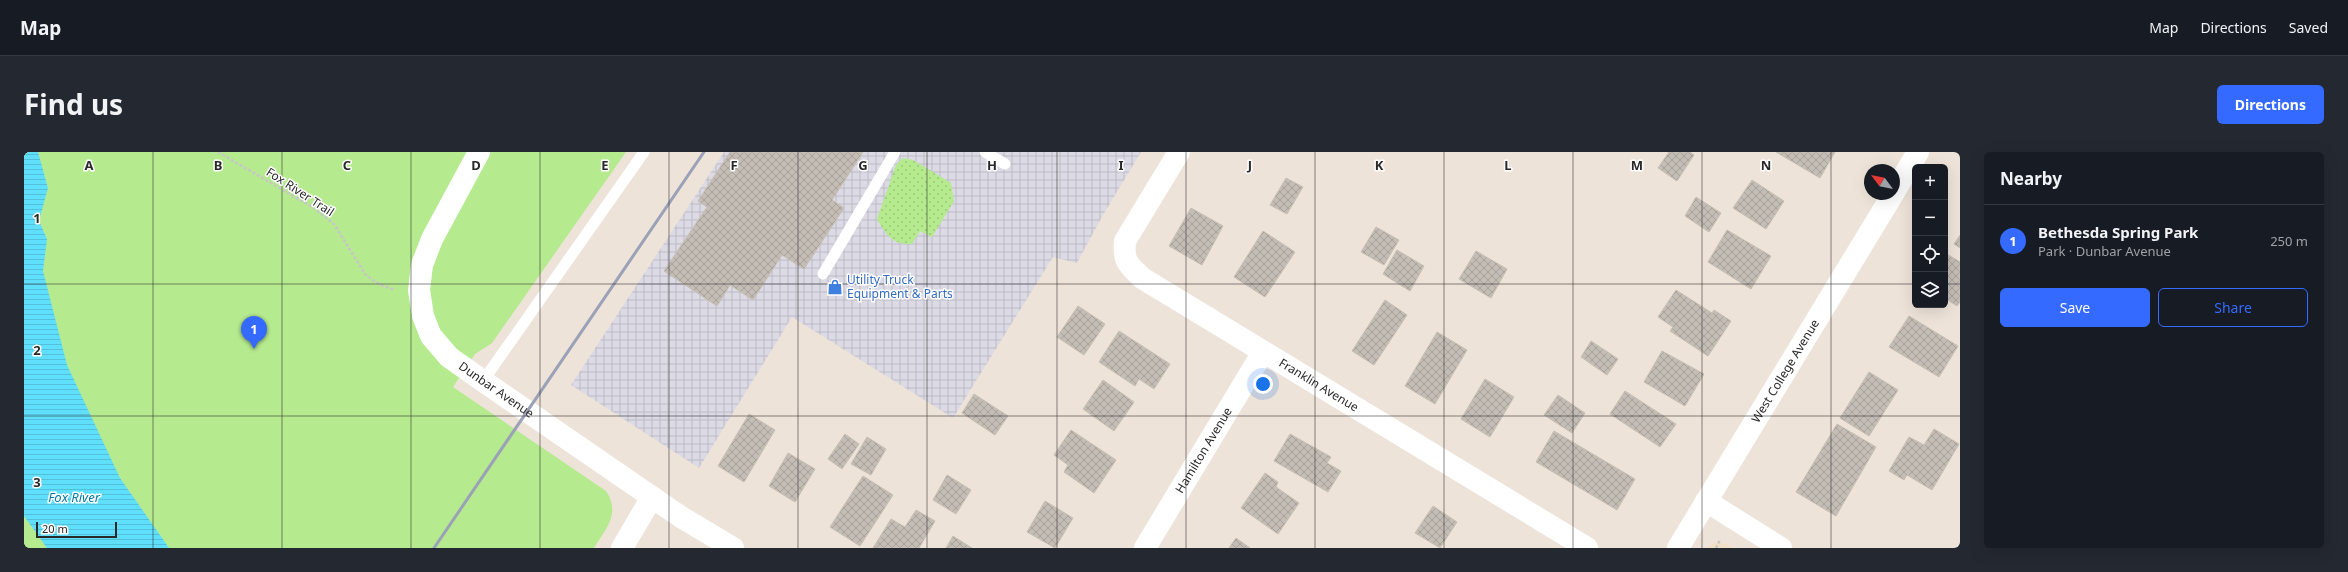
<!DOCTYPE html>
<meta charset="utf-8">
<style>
body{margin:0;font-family:"Noto Sans",sans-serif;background:#242831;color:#f1f3f6}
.controls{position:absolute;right:12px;top:12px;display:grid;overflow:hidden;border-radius:6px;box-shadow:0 4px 16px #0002}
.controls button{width:36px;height:36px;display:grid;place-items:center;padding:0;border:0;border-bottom:1px solid #363941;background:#171b24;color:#f1f3f6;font:20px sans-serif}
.compass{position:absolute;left:1840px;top:12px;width:36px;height:36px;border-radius:50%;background:#171b24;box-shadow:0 4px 16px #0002;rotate:302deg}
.scale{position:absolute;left:12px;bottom:10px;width:81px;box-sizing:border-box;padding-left:4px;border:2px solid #292929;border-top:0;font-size:11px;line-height:14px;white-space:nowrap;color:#292929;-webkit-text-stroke:3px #fff;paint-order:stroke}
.you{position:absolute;left:1239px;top:232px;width:14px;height:14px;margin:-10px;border:3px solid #fff;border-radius:50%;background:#1a73e8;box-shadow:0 0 0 6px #1a73e833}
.badge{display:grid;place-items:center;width:26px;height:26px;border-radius:50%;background:#346aff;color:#fff;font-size:13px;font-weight:700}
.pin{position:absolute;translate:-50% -33px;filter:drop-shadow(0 1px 2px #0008)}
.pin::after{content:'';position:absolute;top:21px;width:14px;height:12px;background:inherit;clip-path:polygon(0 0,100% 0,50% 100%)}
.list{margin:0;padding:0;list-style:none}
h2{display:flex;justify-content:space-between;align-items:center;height:52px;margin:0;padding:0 16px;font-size:17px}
h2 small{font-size:13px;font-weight:400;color:#9ea1a6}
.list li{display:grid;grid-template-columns:26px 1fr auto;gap:12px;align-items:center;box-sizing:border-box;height:72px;padding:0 16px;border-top:1px solid #363941}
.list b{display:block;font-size:15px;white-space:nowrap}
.list p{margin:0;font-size:13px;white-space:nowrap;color:#9ea1a6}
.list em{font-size:13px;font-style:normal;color:#9ea1a6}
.actions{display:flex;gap:8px;padding:12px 16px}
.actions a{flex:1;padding:9px 0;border:1px solid #346aff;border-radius:6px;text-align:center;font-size:14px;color:#346aff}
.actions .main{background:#346aff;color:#fff}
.icon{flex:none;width:22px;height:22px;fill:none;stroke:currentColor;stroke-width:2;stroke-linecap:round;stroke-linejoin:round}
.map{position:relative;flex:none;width:1936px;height:396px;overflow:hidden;border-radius:6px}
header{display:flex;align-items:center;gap:24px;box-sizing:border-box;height:56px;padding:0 20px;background:#171b24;border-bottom:1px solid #363941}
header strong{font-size:19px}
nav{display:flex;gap:22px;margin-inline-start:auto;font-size:14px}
.intro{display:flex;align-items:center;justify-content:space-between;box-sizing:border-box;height:96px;padding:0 24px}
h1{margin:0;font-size:28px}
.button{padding:10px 18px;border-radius:6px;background:#346aff;color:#fff;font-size:14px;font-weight:700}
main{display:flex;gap:24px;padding:0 24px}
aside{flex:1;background:#171b24;border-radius:6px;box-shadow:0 4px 16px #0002}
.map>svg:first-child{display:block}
</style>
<header>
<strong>Map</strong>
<nav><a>Map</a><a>Directions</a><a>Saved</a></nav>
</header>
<div class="intro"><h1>Find us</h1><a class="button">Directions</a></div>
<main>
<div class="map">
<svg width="1936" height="396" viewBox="0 0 1936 396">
<defs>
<pattern id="industrial-grid" width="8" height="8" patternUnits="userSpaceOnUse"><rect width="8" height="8" fill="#dcdae4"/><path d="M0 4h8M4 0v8" fill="none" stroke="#bdbbc4"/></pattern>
<pattern id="grass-dots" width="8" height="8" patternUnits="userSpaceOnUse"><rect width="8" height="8" fill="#b5ea8e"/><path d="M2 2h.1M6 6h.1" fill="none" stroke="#9cc97a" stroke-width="1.8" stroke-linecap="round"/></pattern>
<pattern id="water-rules" width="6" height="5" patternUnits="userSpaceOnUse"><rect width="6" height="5" fill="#5fdffc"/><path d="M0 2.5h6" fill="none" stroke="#53bfd8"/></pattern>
<pattern id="building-cross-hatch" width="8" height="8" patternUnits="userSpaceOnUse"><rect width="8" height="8" fill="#c4bdb6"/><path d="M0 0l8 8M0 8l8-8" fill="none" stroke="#a8a29c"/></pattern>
</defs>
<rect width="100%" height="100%" fill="#ede3d9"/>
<polygon fill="url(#industrial-grid)" points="700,0 1117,0 1079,63 1053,111 1029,105 929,266 768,165 675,316 547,233"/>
<polygon fill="#f1e0c6" points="1694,390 1702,392 1708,396 1681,396"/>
<path fill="url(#grass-dots)" d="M879,6L889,8L927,31L930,49L908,85L896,79L888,92C868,93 862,82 853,67L872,13Z"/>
<path fill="#b5ea8e" d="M0,0H602L468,191L451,202L429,235L582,339C597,362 582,376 570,396H0Z"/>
<polygon fill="url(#water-rules)" points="0,0 14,0 24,36 15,69 23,87 19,119 43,213 96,326 145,396 23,396 0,364"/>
<g fill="url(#building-cross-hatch)" stroke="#c8bfb2">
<polygon points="706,0 839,0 808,48 820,56 780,117 758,103 729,148 706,133 693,154 640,119 683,55 674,49"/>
<polygon points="1645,0 1666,0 1670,3 1653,29 1634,16"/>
<polygon points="1752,0 1811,0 1796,26"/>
<polygon points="1262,26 1279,35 1263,62 1246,53"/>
<polygon points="1728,28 1760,49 1742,77 1709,56"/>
<polygon points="1672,45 1697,61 1685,80 1661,64"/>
<polygon points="1167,56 1199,74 1178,113 1145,94"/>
<polygon points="1352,75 1375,88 1360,113 1337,100"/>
<polygon points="1703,78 1747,104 1727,137 1684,110"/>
<polygon points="1239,79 1271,100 1241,145 1210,125"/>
<polygon points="1936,83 1936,96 1930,92"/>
<polygon points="1373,98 1400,114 1386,139 1359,122"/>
<polygon points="1452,99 1483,117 1467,146 1435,127"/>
<polygon points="1921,101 1936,110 1936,150 1933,154 1921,146"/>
<polygon points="1652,138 1688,161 1690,158 1707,169 1684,204 1646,179 1649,175 1634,165"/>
<polygon points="1361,148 1383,163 1350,213 1328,199"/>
<polygon points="1054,154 1081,172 1060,203 1033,185"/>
<polygon points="1885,164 1934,194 1915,225 1865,195"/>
<polygon points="1095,179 1146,212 1130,237 1115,227 1111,234 1075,210"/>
<polygon points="1413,180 1443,198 1411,252 1381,234"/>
<polygon points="1567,189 1594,207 1583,223 1557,205"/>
<polygon points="1638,199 1680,222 1661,254 1620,230"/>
<polygon points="1845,220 1874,238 1845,284 1816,266"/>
<polygon points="1461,227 1490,245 1466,285 1437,267"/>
<polygon points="1079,228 1110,250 1090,279 1059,257"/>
<polygon points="1601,239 1652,272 1636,295 1586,262"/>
<polygon points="950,242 984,264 971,283 938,261"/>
<polygon points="1534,243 1561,261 1548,281 1520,263"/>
<polygon points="725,262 751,278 720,330 694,314"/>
<polygon points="1813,272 1852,295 1812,364 1772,340"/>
<polygon points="1910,277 1935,292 1908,338 1883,323 1880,328 1865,319 1885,285 1900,293"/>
<polygon points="1047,278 1092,308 1070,341 1040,320 1044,313 1030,303"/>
<polygon points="1530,279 1611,327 1593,358 1512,310"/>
<polygon points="821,282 835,292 818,317 804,307"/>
<polygon points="1266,282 1307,305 1303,311 1317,319 1304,340 1250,309"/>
<polygon points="843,285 862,297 847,323 827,312"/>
<polygon points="764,301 791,317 771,350 745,334"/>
<polygon points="1241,321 1254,330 1252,335 1275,351 1254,382 1217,356"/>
<polygon points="923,323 947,338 932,362 909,348"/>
<polygon points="839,324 869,343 836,394 806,375"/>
<polygon points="1021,349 1049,366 1031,396 1003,380"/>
<polygon points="1409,354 1433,370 1416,396 1391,381"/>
<polygon points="892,358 911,369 895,396 849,396 867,367 881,375"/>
<polygon points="929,384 948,396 922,396"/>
<polygon points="1212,386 1226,396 1205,396"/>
</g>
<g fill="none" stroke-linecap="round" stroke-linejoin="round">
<g stroke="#c7c7c7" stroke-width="2.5" stroke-dasharray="3 2" stroke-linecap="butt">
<polyline points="194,0 290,56 310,72 341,122 351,130 370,138"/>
<polyline points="1692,396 1696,388"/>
</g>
<g stroke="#fff" stroke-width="11">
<polyline points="961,0 981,12"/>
<polyline points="799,122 871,0"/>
<polyline points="459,229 620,0"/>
</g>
<g stroke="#fff" stroke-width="22">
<path id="s1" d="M455,0L408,87L398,113L395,138L399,164L407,184L425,205L459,229L657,365L709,396"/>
<path id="s2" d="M1155,0L1101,89C1099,110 1104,112 1118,126L1563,396"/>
<polyline points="1682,349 1757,396"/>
<polyline points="598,396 628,345"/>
<path id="s3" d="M1121,396L1239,200"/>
</g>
<g stroke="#fff" stroke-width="22">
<polyline points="1870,40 1894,0"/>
<path id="s4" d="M1654,396L1869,42"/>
</g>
<polyline stroke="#9ba1b6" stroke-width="3" points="410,396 680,0"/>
</g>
<path fill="none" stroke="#292929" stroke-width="1" stroke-opacity="0.55" d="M129,0V396M258,0V396M387,0V396M516,0V396M645,0V396M774,0V396M903,0V396M1033,0V396M1162,0V396M1291,0V396M1420,0V396M1549,0V396M1678,0V396M1807,0V396M0,132H1891M1921,132H1936M0,264H1936"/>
<defs>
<g id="shop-bare" transform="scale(1.2)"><path d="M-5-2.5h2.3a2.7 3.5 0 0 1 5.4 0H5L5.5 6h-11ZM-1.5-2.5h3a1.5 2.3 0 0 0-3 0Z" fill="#3f7fe0" stroke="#fff" stroke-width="2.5" paint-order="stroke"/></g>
</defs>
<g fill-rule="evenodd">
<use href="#shop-bare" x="811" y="135"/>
</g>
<g text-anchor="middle" stroke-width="3" stroke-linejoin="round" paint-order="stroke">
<g font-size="12" fill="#292929" stroke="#fff">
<text transform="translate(276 40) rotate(33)" y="4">Fox River Trail</text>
<text dy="4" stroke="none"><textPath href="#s4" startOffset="207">West College Avenue</textPath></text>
<text dy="4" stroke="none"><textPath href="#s2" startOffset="354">Franklin Avenue</textPath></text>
<text dy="4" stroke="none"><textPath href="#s1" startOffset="285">Dunbar Avenue</textPath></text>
<text dy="4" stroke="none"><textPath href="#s3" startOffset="114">Hamilton Avenue</textPath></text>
</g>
<g font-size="12" fill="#366cbe" stroke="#fff" text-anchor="start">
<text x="823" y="132">Utility Truck<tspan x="823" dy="14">Equipment &amp; Parts</tspan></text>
</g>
<g font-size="13" font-style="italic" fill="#007aa6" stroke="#fff">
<text x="50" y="350">Fox River</text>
</g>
</g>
<g font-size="13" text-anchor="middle" font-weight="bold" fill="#292929" stroke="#fff" stroke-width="3" stroke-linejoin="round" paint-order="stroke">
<text x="65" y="18">A</text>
<text x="194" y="18">B</text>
<text x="323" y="18">C</text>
<text x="452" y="18">D</text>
<text x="581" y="18">E</text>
<text x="710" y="18">F</text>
<text x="839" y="18">G</text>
<text x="968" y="18">H</text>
<text x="1097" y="18">I</text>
<text x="1226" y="18">J</text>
<text x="1355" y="18">K</text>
<text x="1484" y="18">L</text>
<text x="1613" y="18">M</text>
<text x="1742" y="18">N</text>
<text x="13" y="71">1</text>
<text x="13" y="203">2</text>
<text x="13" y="335">3</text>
</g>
</svg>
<div class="controls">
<button>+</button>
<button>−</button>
<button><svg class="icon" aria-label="locate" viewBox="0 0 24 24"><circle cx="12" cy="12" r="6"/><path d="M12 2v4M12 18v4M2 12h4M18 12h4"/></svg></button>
<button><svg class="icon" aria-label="layers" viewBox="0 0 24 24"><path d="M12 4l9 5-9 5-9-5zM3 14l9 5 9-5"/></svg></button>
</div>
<svg class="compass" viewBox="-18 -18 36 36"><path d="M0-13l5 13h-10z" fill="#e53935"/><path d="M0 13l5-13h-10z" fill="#9ea1a6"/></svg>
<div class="scale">20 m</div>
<div class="you"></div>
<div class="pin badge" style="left:230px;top:197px">1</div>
</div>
<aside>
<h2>Nearby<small></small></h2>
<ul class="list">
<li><span class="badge">1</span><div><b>Bethesda Spring Park</b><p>Park · Dunbar Avenue</p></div><em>250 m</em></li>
</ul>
<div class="actions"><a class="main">Save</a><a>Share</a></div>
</aside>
</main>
